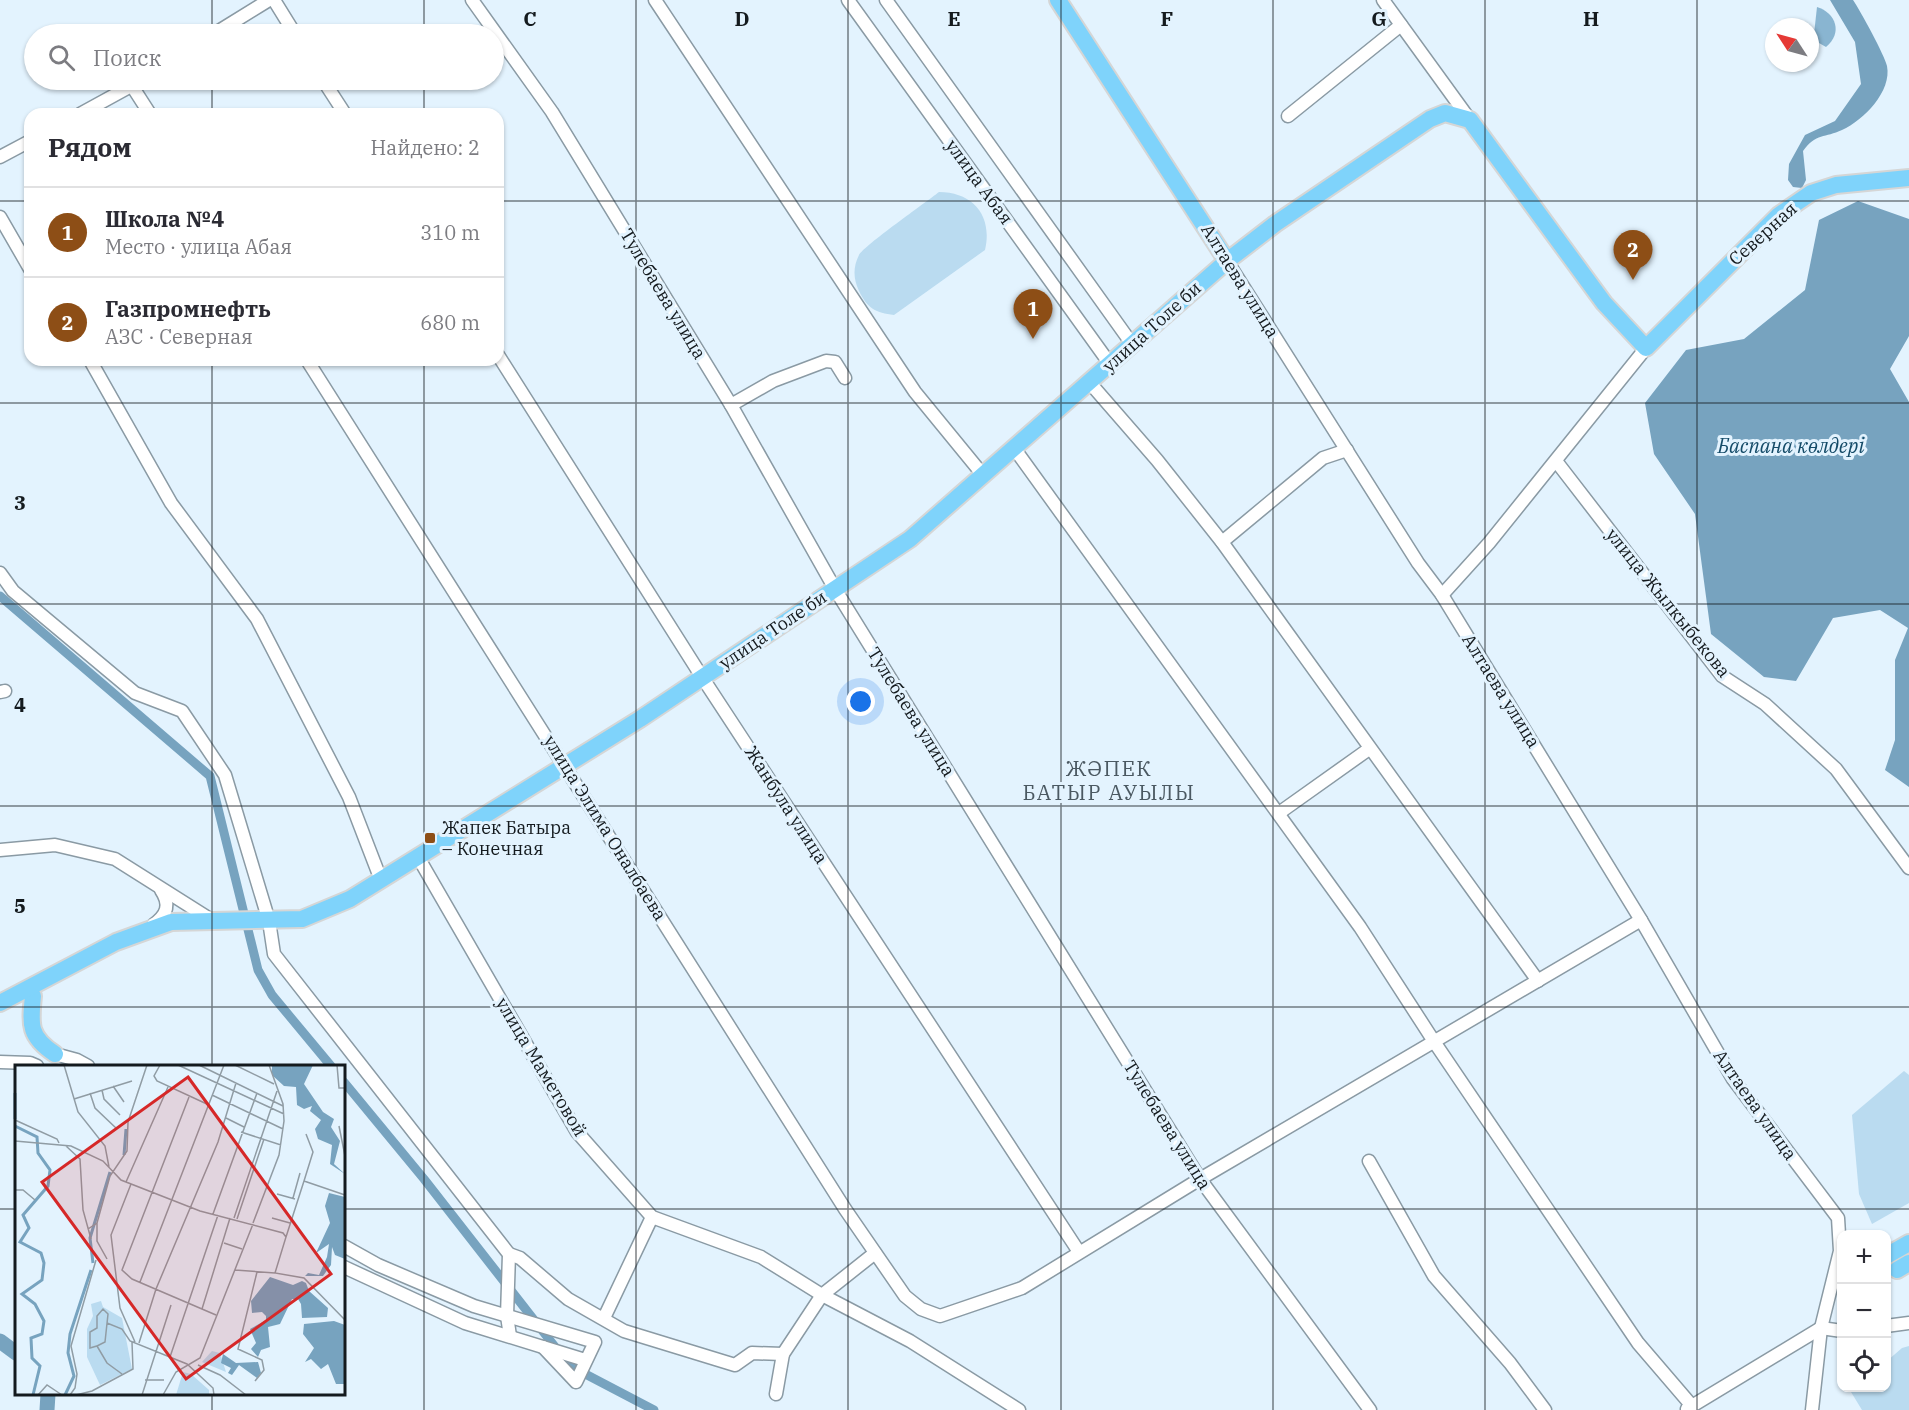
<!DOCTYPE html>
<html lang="ru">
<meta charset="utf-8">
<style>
body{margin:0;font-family:"IBM Plex Serif",serif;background:#f7f7f7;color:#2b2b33}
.controls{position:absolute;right:18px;bottom:18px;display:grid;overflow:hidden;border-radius:12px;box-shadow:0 2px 4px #0004}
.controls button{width:54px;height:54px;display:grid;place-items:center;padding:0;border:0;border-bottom:2px solid #e1e1e2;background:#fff;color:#2b2b33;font:30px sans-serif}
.compass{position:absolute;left:1765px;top:18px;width:54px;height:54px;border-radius:50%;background:#fff;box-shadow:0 2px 4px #0004;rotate:306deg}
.you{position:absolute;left:861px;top:702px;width:21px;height:21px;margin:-15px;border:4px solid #fff;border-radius:50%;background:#1a73e8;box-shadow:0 0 0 9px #1a73e833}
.badge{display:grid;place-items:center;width:39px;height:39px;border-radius:50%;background:#8d4e16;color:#fff;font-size:20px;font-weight:700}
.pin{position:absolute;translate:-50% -50px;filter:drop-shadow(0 2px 3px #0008)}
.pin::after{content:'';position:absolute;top:32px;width:21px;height:18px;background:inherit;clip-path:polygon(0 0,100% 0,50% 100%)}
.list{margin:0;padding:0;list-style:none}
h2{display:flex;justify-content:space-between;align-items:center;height:78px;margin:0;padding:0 24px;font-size:26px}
h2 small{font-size:20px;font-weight:400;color:#7c7c81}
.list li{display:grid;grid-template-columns:39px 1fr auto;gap:18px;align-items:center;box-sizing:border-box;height:90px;padding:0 24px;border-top:2px solid #e1e1e2}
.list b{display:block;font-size:22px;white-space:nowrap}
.list p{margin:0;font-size:20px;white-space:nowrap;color:#7c7c81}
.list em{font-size:20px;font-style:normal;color:#7c7c81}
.icon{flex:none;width:33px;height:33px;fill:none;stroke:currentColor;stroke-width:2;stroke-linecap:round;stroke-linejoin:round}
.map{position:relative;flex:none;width:1909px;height:1410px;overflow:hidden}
.search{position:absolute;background:#fff;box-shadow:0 2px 4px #0004;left:24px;top:24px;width:480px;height:66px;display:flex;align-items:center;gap:15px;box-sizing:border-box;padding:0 21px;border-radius:33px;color:#7c7c81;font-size:22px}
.panel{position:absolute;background:#fff;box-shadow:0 2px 4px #0004;left:24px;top:108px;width:480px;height:258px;border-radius:18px}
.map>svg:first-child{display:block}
</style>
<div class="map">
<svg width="1909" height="1410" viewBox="0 0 1909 1410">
<rect width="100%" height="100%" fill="#e3f3fe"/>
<g fill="#badbf0">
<path d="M939,192C973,192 993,216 985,250L894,315C876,313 867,308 859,291C853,278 853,267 859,255C865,245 925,203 939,192Z"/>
<polygon points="1904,1071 1909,1075 1909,1203 1872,1224 1859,1194 1852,1115"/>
<polygon points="1909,1346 1909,1410 1862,1410 1851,1392 1857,1388 1886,1388 1887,1361 1902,1348"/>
</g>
<path fill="#89b5d1" d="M1817,7C1836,13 1843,33 1826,47L1819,43L1814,34Z"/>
<g fill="#77a3bf">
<path d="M1830,0H1853C1860,10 1885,56 1887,66C1892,91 1864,120 1842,130C1825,138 1816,133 1803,151L1806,180L1802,188L1793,187L1788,180L1789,164L1805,135L1835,121L1861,84L1855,42Z"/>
<polygon points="1858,201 1909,219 1909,336 1890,369 1909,402 1909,787 1885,770 1895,740 1895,660 1908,628 1880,610 1833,618 1796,681 1764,677 1711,634 1695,514 1654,454 1645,403 1686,350 1744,339 1805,290 1819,220"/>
</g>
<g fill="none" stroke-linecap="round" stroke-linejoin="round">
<g stroke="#77a3bf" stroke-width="9">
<polyline points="0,596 210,776 258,970 272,995 331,1066"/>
<polyline points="344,1082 424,1179 570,1366 654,1410"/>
</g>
<g stroke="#77a3bf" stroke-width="15">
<polyline points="0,1341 16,1353"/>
<polyline points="47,1410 48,1394"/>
</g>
<g stroke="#8a9aa4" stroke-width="15">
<g id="minor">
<polyline points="274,0 295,34"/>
<polyline points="472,0 552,112 731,405 835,589 1200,1179 1370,1410"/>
<polyline points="655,0 915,392 983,475"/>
<polyline points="848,0 1110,364"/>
<polyline points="886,0 1132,344"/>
<polyline points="1383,0 1470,120"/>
<polyline points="214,34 269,0"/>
<polyline points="323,80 345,114"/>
<polyline points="132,86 150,114"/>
<polyline points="80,114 142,80"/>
<polyline points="1288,116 1401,25"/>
<polyline points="0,157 30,141"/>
<polyline points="0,217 30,269"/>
<polyline points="1227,261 1418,563 1442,595 1641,920 1733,1079 1838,1218 1840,1251 1821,1328 1812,1410"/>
<polyline points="498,355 702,677 1079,1252"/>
<polyline points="90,360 171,503 257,619 349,797 381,880"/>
<polyline points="307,360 845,1209 905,1296 921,1309 940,1316 1022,1288 1200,1179 1641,920"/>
<polyline points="1090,383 1157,460 1222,542 1538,981"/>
<polyline points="731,405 773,381 826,361 835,362 845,378"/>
<polyline points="1014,448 1360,927 1435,1043 1638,1343 1692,1406"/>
<polyline points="1556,461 1722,676 1765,704 1836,769 1909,868"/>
<polyline points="1222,542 1323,458 1347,450"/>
<polyline points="0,573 13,591 135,693 182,711 225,775 269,921 274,954 509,1254 507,1316 510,1336"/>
<polyline points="1442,595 1489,543 1646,348"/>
<polyline points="0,692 5,691"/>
<polyline points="1279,813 1369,749"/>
<polyline points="0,850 55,845 115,859 210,919"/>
<polyline points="418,857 577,1132 652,1217 761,1257 822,1295 910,1341 1019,1410"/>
<path d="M153,925C167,915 171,905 161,890"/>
<polyline points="55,1054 77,1060 88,1066"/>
<polyline points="0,1062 30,1063 37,1066"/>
<polyline points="1369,1161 1434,1276 1510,1363 1545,1410"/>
<polyline points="344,1246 378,1265 474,1306 595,1342 576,1382 543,1347"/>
<polyline points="509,1254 520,1258 568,1299 624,1331 735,1365 752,1353 783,1354"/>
<polyline points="344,1267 465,1323 585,1360"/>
<polyline points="604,1318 652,1217"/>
<polyline points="1886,1326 1909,1323"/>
<polyline points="776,1394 783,1354 822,1295 875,1253"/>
<polyline points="1687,1409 1821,1328 1842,1331"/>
</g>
</g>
<g stroke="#d5d6d6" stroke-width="20">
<g id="major">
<polyline points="1058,0 1227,261"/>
<path d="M33,996C30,1025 29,1037 55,1054"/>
<polyline points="0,1003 116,942 171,922 302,919 350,899 640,719 910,539 1227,261 1275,224 1430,119 1445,113 1470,120 1604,303 1646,348 1779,215 1811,193 1836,185 1909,178"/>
<polyline points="1886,1256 1909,1243"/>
<polyline points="1897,1270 1909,1263"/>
</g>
</g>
<use href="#minor" stroke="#fff" stroke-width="12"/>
<use href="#major" stroke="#7fd3fb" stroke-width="16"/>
</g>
<path fill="none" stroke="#141a1e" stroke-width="1.5" stroke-opacity="0.55" d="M212,0V34M424,0V34M636,0V1410M848,0V1410M1061,0V1410M1273,0V1410M1485,0V1410M1697,0V1410M212,80V114M424,80V114M0,201H30M498,201H1909M212,360V1066M424,360V1410M0,403H1909M0,604H1909M0,806H1909M0,1007H1909M0,1209H16M344,1209H1909M212,1394V1410"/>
<rect fill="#8d4e16" stroke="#e3f3fe" stroke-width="2" x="424" y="832" width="12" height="12" rx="3"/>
<g text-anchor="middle" stroke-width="6" stroke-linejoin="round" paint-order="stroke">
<g font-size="18" fill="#141a1e" stroke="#e3f3fe">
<text transform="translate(979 182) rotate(54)" y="6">улица Абая</text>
<text transform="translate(1763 234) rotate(-42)" y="6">Северная</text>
<text transform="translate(1240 281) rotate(58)" y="6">Алтаева улица</text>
<text transform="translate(663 294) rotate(59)" y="6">Тулебаева улица</text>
<text transform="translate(1152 327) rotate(-42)" y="6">улица Толе би</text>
<text transform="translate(1668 603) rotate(51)" y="6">улица Жылкыбекова</text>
<text transform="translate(773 630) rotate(-34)" y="6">улица Толе би</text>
<text transform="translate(1501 691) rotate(58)" y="6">Алтаева улица</text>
<text transform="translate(911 712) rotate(58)" y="6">Тулебаева улица</text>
<text transform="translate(786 805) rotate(57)" y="6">Жанбула улица</text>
<text transform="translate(605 828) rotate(58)" y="6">улица Элима Оналбаева</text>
<text transform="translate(541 1067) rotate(59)" y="6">улица Маметовой</text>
<text transform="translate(1755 1105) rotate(55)" y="6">Алтаева улица</text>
<text transform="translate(1167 1125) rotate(58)" y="6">Тулебаева улица</text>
</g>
<g font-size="18" fill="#141a1e" stroke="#e3f3fe" text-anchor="start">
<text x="442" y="834">Жапек Батыра<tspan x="442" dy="21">– Конечная</tspan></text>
</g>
<g font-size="20" font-style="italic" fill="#144b68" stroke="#e3f3fe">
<text x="1791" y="453">Баспана көлдері</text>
</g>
<g font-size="21" letter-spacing="1.5" fill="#4b5962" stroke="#e3f3fe">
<text x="1109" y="776">ЖӘПЕК<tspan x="1109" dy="24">БАТЫР АУЫЛЫ</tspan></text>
</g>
</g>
<g transform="translate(15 1065)">
<rect width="330" height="330" fill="#e3f3fe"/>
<path d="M86,236L88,242L107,253L117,304L85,320L72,292V264L78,251L76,239ZM197,286L205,288L211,307L187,297ZM168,307L176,309L194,325V330H161Z" fill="#badbf0"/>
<path d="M257,0H298L289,19L308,47L319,54L316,62L325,76L319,99L330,109L315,99L317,80L303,74L300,64L306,55L295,46L297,41L289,44L282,40L281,22L269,21L257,10ZM314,128L330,132V194L320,190L317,182L316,200L308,211H290L293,208L304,210L312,192L314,179L301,188L315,158L310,141ZM255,212L278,220L287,216L291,218L294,226L313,243L312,252L287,253L286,239L283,234H277L265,259L253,262L255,282L246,285L243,292L236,284L241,278L235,264L251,255V251L247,247L237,248L236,236ZM319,256L330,260V319H321L313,299L306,304L296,294L290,297L299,283L288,269L289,259ZM208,289L221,298L243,297L246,308L242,313L224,300L217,310L213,308L216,303L206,298Z" fill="#77a3bf"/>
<path fill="none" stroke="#77a3bf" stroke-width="3" d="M0,28V54M0,61L22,72L23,88L35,105L33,121L8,150L14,163L5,177L26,188L29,198L27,215L7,229L20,239L29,256L27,269L16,273L17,293L25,301L18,330M109,90L111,64M78,198L75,173L95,107M50,330L59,311L53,288L55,269L76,205"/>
<path fill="none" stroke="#909ca4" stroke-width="1.5" d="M49,0L63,47L90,81L94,102M145,0L139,11L142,16L194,40M163,0L269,49M184,0L268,41M220,0L259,19M322,0L324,23H330M98,21L109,37M87,25L89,34L105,50M75,28L80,43L102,64M197,30L268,64M174,32L107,205L117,214L201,250M59,34L117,16M211,53L229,62M0,55L42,74L44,78M324,61L330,91M226,67L266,80M0,76L56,81L88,96L106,115L185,146L268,168L271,172L260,208L289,213L330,255M51,81L65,94L68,145L76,174M289,116L298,87L291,69M111,117L153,22M116,119L96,170L105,243L120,277M0,125H8L20,135M262,129L280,134M278,133L285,108M198,149L242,28M219,153L262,26M257,153L275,158M222,154L249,74M82,158V176L92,194M238,158L264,90L269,56L268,39L254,0M73,164L82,158L95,111L112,86L113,57L132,0M271,172L289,116L330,130M209,178L227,184M220,205L260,208M125,217L209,0M187,244L215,153M92,258L107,264L115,276L172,299L198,323L199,330M124,278L141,224L203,77L221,18M82,281L90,277L93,249L88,244L82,251V263L75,267V283L82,281L92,298L107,309M155,292L203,150M183,300L205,310L231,330M130,315H149M240,316L249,305L247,295L223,284L242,207M23,330L32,320L47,330M55,330L60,323L62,309L56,281L81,195M61,330L77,326L118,304L117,277H120M127,330L156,240M148,330L161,307L185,293L238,159"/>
<path fill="#d62828" fill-opacity="0.15" stroke="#d62828" stroke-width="3" d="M173,12L316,209L171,314L27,117Z"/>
<rect width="330" height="330" fill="none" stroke="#141a1e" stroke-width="3"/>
</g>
<g font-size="20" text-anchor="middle" font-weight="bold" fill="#141a1e" stroke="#e3f3fe" stroke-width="6" stroke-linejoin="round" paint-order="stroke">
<text x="530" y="26">C</text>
<text x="742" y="26">D</text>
<text x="954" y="26">E</text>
<text x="1167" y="26">F</text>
<text x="1379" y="26">G</text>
<text x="1591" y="26">H</text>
<text x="20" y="510">3</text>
<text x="20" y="712">4</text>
<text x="20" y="913">5</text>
</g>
</svg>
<div class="controls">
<button>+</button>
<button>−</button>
<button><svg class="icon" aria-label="locate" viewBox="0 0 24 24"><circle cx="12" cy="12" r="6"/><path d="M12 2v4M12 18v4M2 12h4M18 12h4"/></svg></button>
</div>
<svg class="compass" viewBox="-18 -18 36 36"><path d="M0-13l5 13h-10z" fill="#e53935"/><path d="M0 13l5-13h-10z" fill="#7c7c81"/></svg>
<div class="you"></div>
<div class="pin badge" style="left:1033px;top:339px">1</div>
<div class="pin badge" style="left:1633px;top:280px">2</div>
<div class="search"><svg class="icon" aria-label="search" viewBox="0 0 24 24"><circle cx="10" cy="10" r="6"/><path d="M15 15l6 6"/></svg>Поиск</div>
<section class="panel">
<h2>Рядом<small>Найдено: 2</small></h2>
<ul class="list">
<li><span class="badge">1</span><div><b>Школа №4</b><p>Место · улица Абая</p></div><em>310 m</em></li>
<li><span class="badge">2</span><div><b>Газпромнефть</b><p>АЗС · Северная</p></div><em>680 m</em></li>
</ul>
</section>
</div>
